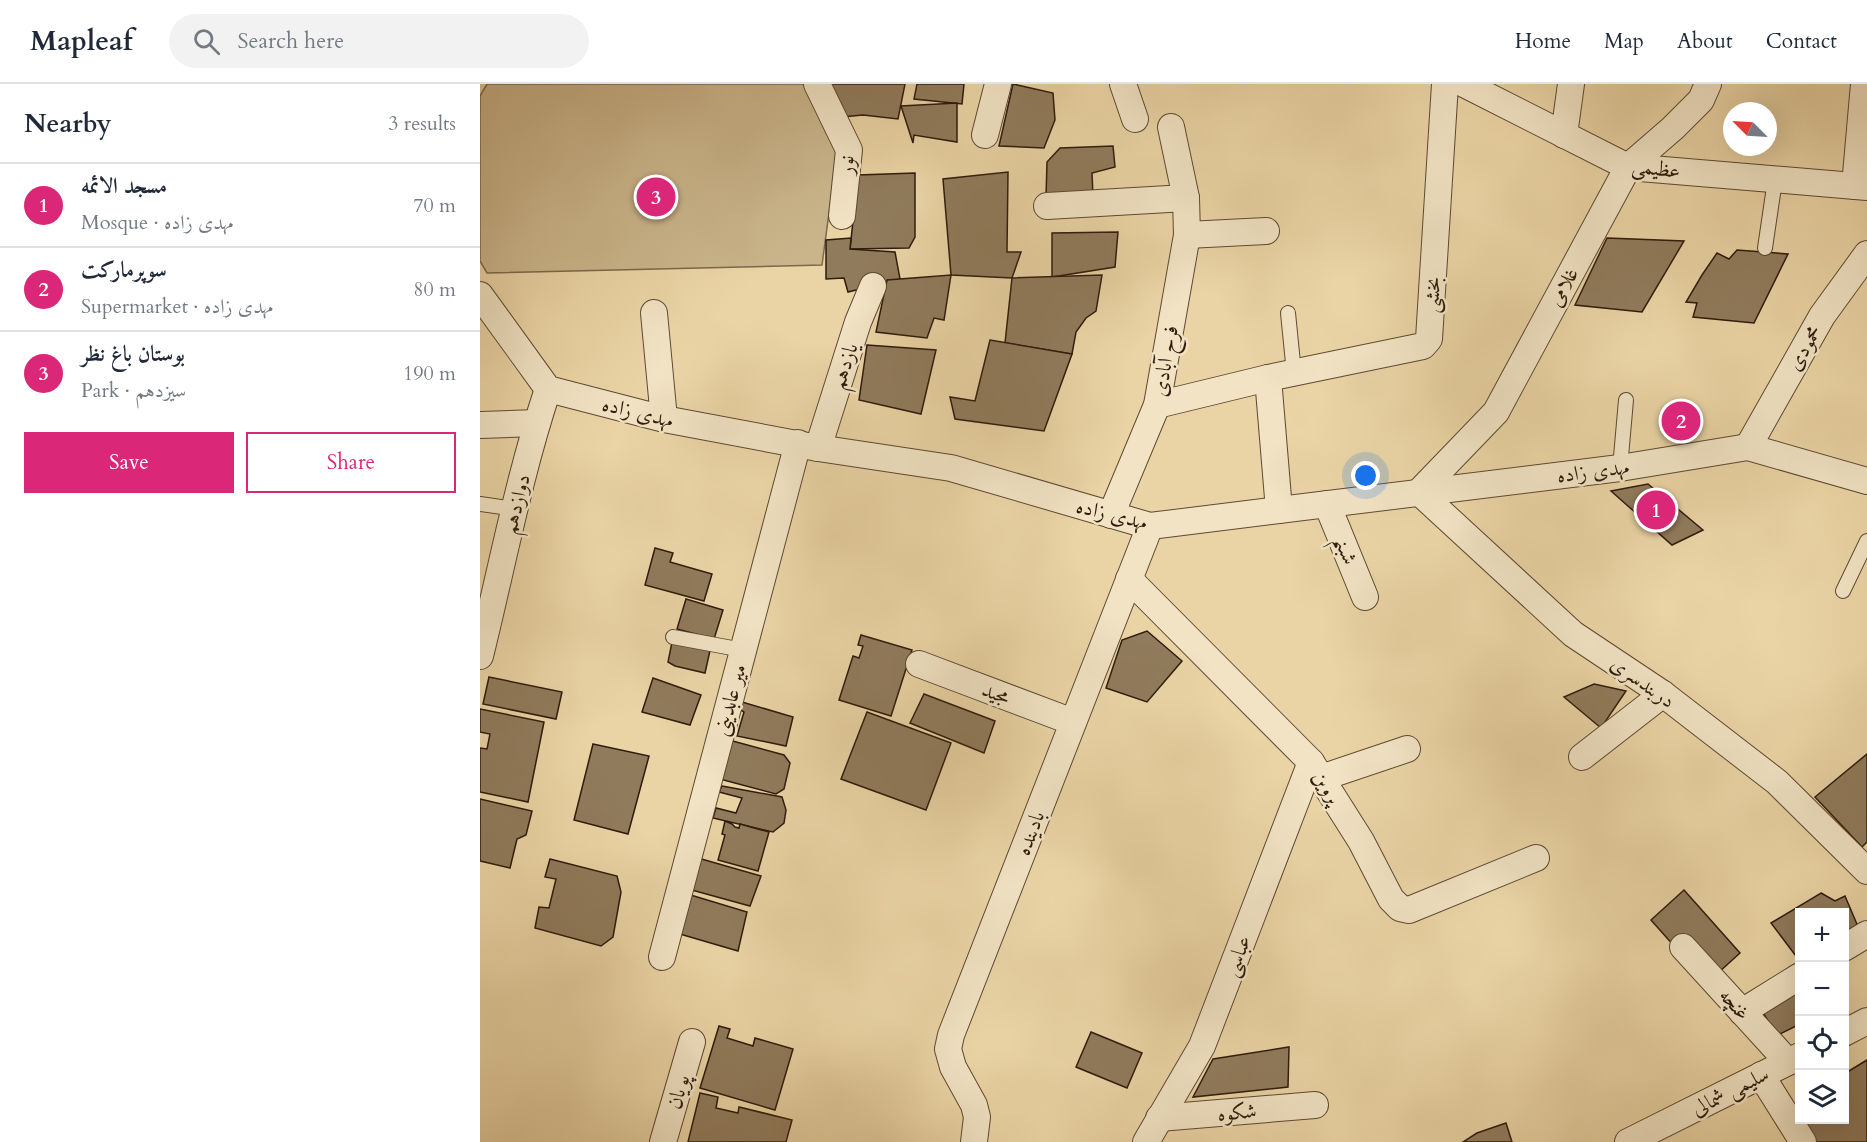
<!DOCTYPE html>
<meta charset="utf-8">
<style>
body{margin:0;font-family:Cardo,Amiri,serif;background:#f2f2f3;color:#1f2937}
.controls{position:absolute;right:18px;bottom:18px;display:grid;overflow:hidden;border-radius:0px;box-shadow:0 6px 24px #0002}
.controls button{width:54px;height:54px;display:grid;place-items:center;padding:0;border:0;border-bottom:2px solid #e0e1e3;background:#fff;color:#1f2937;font:30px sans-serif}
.compass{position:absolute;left:1243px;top:18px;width:54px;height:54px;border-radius:50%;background:#fff;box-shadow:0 6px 24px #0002;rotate:294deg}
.you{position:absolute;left:886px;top:392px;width:21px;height:21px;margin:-15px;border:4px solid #fff;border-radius:50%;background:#1a73e8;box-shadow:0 0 0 9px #1a73e833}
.badge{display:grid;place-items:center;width:39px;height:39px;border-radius:50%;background:#db2777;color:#fff;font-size:20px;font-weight:700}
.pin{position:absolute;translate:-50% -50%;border:3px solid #fff;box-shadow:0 2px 6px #0006}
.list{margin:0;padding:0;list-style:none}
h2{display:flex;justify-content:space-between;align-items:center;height:78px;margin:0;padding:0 24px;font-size:26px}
h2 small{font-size:20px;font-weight:400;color:#747a83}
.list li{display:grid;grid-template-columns:39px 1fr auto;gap:18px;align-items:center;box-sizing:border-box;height:84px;padding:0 24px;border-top:2px solid #e0e1e3}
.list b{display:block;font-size:22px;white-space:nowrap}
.list p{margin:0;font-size:20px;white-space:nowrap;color:#747a83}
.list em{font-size:20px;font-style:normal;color:#747a83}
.actions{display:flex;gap:12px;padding:18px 24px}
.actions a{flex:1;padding:14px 0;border:2px solid #db2777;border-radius:0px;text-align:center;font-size:21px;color:#db2777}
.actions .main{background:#db2777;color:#fff}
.icon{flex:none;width:33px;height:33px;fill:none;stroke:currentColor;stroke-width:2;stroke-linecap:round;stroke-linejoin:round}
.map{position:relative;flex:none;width:1387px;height:1058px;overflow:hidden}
header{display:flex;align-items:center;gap:36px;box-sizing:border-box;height:84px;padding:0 30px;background:#fff;border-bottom:2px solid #e0e1e3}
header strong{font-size:28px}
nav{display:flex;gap:33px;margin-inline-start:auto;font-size:21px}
.search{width:420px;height:54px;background:#f2f2f3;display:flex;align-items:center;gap:15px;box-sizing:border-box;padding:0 21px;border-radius:33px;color:#747a83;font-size:22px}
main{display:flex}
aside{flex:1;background:#fff}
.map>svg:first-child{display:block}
</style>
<header>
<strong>Mapleaf</strong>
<div class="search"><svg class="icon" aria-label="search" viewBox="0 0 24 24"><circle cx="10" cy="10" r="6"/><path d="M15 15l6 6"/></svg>Search here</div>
<nav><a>Home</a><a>Map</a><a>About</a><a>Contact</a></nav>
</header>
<main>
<aside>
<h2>Nearby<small>3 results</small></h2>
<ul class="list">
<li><span class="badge">1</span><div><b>مسجد الائمه</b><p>Mosque · مهدی زاده</p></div><em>70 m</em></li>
<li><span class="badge">2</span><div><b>سوپرمارکت</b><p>Supermarket · مهدی زاده</p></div><em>80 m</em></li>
<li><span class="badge">3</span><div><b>بوستان باغ نظر</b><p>Park · سیزدهم</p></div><em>190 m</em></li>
</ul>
<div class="actions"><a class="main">Save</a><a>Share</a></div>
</aside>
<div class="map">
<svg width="1387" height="1058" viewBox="0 0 1387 1058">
<rect width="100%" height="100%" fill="#ead4a5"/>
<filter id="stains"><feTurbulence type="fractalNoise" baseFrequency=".00333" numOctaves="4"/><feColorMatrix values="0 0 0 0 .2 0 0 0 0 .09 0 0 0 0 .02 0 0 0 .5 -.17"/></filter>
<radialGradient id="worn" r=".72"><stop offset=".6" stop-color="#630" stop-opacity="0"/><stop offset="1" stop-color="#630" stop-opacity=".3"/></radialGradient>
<polygon fill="#cab58b" stroke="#7c684c" stroke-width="1.5" points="7,0 325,0 357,69 342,181 7,189 0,177 0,12"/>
<g fill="#907b5c" stroke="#2e1b0c" stroke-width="1.5">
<polygon points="349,0 425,0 418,35 383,31 362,33"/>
<polygon points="437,0 484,0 482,20 434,15"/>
<polygon points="533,0 573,9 575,36 564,64 519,62"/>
<polygon points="477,19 477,58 434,51 433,59 421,22"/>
<polygon points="633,62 635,83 612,89 613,113 566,113 567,78 580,64"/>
<polygon points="528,88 527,168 541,168 532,194 471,191 463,95"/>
<polygon points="435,89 435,153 429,164 370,165 378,91"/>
<polygon points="638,148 635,183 572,193 572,149"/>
<polygon points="371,154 370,165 415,168 420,195 368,208 364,194 346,195 346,156"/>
<polygon points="1127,154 1204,157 1162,228 1095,221"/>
<polygon points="1257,166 1308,170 1274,239 1213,233 1217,219 1206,218 1222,191 1237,169 1249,175"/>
<polygon points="471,191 464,236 454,234 447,254 396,248 407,196"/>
<polygon points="622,191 616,227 606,234 596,248 592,270 525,259 532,194"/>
<polygon points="510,256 592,270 564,347 475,335 470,313 495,317"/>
<polygon points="387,261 456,266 441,330 379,316"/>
<polygon points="1168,400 1223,446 1192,461 1131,407"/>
<polygon points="175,464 193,469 190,478 232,490 224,517 165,501"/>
<polygon points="206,515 243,526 234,555 197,545"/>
<polygon points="667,547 702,577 667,618 626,604 642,556"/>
<polygon points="381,551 432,566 411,632 359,616 373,572 379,574 383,562 378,561"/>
<polygon points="193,553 231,562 225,589 195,582 188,578"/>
<polygon points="9,593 82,608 76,635 3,620"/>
<polygon points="173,594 221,611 210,641 162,628"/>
<polygon points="1114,600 1146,607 1121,644 1084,613"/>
<polygon points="444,610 515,637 504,669 430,639"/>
<polygon points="262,618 313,633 306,662 257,652 264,628 259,625"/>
<polygon points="0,625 64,638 48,718 0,708 0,664 7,665 10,650 0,648"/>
<polygon points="387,628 471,659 446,726 361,695"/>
<polygon points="249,656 304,671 310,679 304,705 296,710 236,694"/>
<polygon points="113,660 169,672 148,750 94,736"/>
<polygon points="1387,670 1387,758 1382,763 1335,713"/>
<polygon points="242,702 302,713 306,726 304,739 293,748 233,734 236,724 256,729 262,714 239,708"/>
<polygon points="0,715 52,727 46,751 37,755 30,784 0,777"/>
<polygon points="245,737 252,740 255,743 259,744 260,740 289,748 278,787 238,776 245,751 242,750"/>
<polygon points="218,774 281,792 270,822 208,805"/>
<polygon points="70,775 137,792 141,808 133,853 121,862 55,844 59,823 69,824 76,795 65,793"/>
<polygon points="1204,806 1260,869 1227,899 1171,836"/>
<polygon points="204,809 267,828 258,867 193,848"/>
<polygon points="1341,809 1355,817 1365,812 1379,845 1364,851 1364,828 1320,828 1320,870 1316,872 1291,839"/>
<polygon points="1320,903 1320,940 1296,952 1283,928"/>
<polygon points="239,942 250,945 247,954 273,962 275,954 313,965 295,1026 220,1004"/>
<polygon points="611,948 662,969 647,1004 596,983"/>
<polygon points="809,963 808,1003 713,1013 733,975"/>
<polygon points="1387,976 1387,1058 1336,1058 1322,1036 1364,1036 1364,990"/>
<polygon points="220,1009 238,1013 236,1024 258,1029 259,1023 312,1036 306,1058 208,1058"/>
<polygon points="1026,1039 1032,1058 983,1058 997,1049"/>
</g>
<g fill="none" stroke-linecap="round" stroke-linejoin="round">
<g stroke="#5d4932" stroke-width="16">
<g id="service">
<polyline points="1285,164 1295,96"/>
<polyline points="808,229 814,289"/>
<polyline points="1140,384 1146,316"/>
<polyline points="0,420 35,425"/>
<polyline points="1363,507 1387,457"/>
<polyline points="193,553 263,566"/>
</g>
</g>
<g stroke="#5d4932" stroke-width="28">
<g id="minor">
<polyline points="337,0 369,66 362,132"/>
<polyline points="643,0 655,35"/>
<polyline points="984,0 1148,83 1387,103"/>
<polyline points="505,51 518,0"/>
<polyline points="1084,51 1091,0"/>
<polyline points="1375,102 1384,0"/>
<polyline points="567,122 706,114"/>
<polyline points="707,151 786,147"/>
<polyline points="0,211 68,305 184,335 338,364 471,384 670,442 1140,384 1268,363 1387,397"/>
<polyline points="174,229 184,335"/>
<polyline points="788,294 799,426"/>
<polyline points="677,321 788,294 943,262 949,255 965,0"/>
<polyline points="0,341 57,339"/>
<polyline points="1268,363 1342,232 1387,170"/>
<polyline points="338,364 378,238 393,202"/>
<polyline points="939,408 1093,550 1183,610 1297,698 1387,787"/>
<polyline points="939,408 1016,328 1148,83 1193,44 1221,16 1228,0"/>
<polyline points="847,420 885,513"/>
<polyline points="631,431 677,321 707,151 706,114 691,43"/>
<polyline points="649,495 831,678 881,757 911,815 920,824 929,826 1056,774"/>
<path d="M0,572C22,483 39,392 68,305"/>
<polyline points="439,580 593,638"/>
<polyline points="1102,673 1183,610"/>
<polyline points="841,694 927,665"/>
<polyline points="1203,863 1308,978"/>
<polyline points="1364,864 1387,850"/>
<polyline points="182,873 318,359"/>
<polyline points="1262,928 1320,892"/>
<polyline points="1364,949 1387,937"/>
<polyline points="1281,991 1323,1058"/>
<polyline points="679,1034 835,1021"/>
<polyline points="183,1058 212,958"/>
<polyline points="494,1058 497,1033 494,1021 473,983 468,965 471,951 670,442"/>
<polyline points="666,1058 722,962 831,678"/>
<polyline points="1148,1058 1320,972"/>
</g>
</g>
<use href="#service" stroke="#f1e3c4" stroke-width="14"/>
<use href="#minor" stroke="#f1e3c4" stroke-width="26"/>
</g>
<g text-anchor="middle" stroke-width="5" stroke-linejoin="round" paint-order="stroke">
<g font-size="21" fill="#2e1b0c" stroke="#f1e3c4">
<text transform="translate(366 81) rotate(-88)" y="7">نور</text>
<text transform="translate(1176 84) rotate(7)" y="7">عظیمی</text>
<text transform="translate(1083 203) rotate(-62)" y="7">غلامی</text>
<text transform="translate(952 211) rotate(-86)" y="7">بخشی</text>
<text transform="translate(1324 264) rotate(-60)" y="7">محمودی</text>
<text transform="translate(685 277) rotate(-80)" y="7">فرح آبادی</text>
<text transform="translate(364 282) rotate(-72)" y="7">یازدهم</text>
<text transform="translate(158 328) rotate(14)" y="7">مهدی زاده</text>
<text transform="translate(1113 387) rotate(-7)" y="7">مهدی زاده</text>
<text transform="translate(36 420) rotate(-76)" y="7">دوازدهم</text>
<text transform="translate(632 430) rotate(14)" y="7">مهدی زاده</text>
<text transform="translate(866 466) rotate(68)" y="7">شبنم</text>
<text transform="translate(1163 598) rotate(35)" y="7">دربندسری</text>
<text transform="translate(516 609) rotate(20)" y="7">مجید</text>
<text transform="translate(250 616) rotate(-75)" y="7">میر عابدینی</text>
<text transform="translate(847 703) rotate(58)" y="7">پروین</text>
<text transform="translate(550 749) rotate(-69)" y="7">بادینده</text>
<text transform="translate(757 872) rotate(-69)" y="7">عباسی</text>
<text transform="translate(1255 920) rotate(48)" y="7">غنچه</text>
<text transform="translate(1250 1007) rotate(-27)" y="7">سلیمی شمالی</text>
<text transform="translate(198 1008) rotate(-74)" y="7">پویان</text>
<text transform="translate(757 1028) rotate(-5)" y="7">شکوه</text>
</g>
</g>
<rect width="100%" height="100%" filter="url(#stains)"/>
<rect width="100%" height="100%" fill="url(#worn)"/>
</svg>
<div class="controls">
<button>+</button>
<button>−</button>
<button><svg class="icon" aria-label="locate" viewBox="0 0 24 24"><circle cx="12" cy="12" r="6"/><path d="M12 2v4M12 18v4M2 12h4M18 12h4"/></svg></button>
<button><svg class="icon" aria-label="layers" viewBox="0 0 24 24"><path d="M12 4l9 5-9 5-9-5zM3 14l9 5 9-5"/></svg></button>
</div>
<svg class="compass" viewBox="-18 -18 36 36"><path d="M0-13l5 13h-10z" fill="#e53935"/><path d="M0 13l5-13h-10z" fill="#747a83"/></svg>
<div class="you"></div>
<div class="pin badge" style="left:1176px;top:426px">1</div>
<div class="pin badge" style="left:1201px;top:337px">2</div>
<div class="pin badge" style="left:176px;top:113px">3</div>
</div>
</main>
